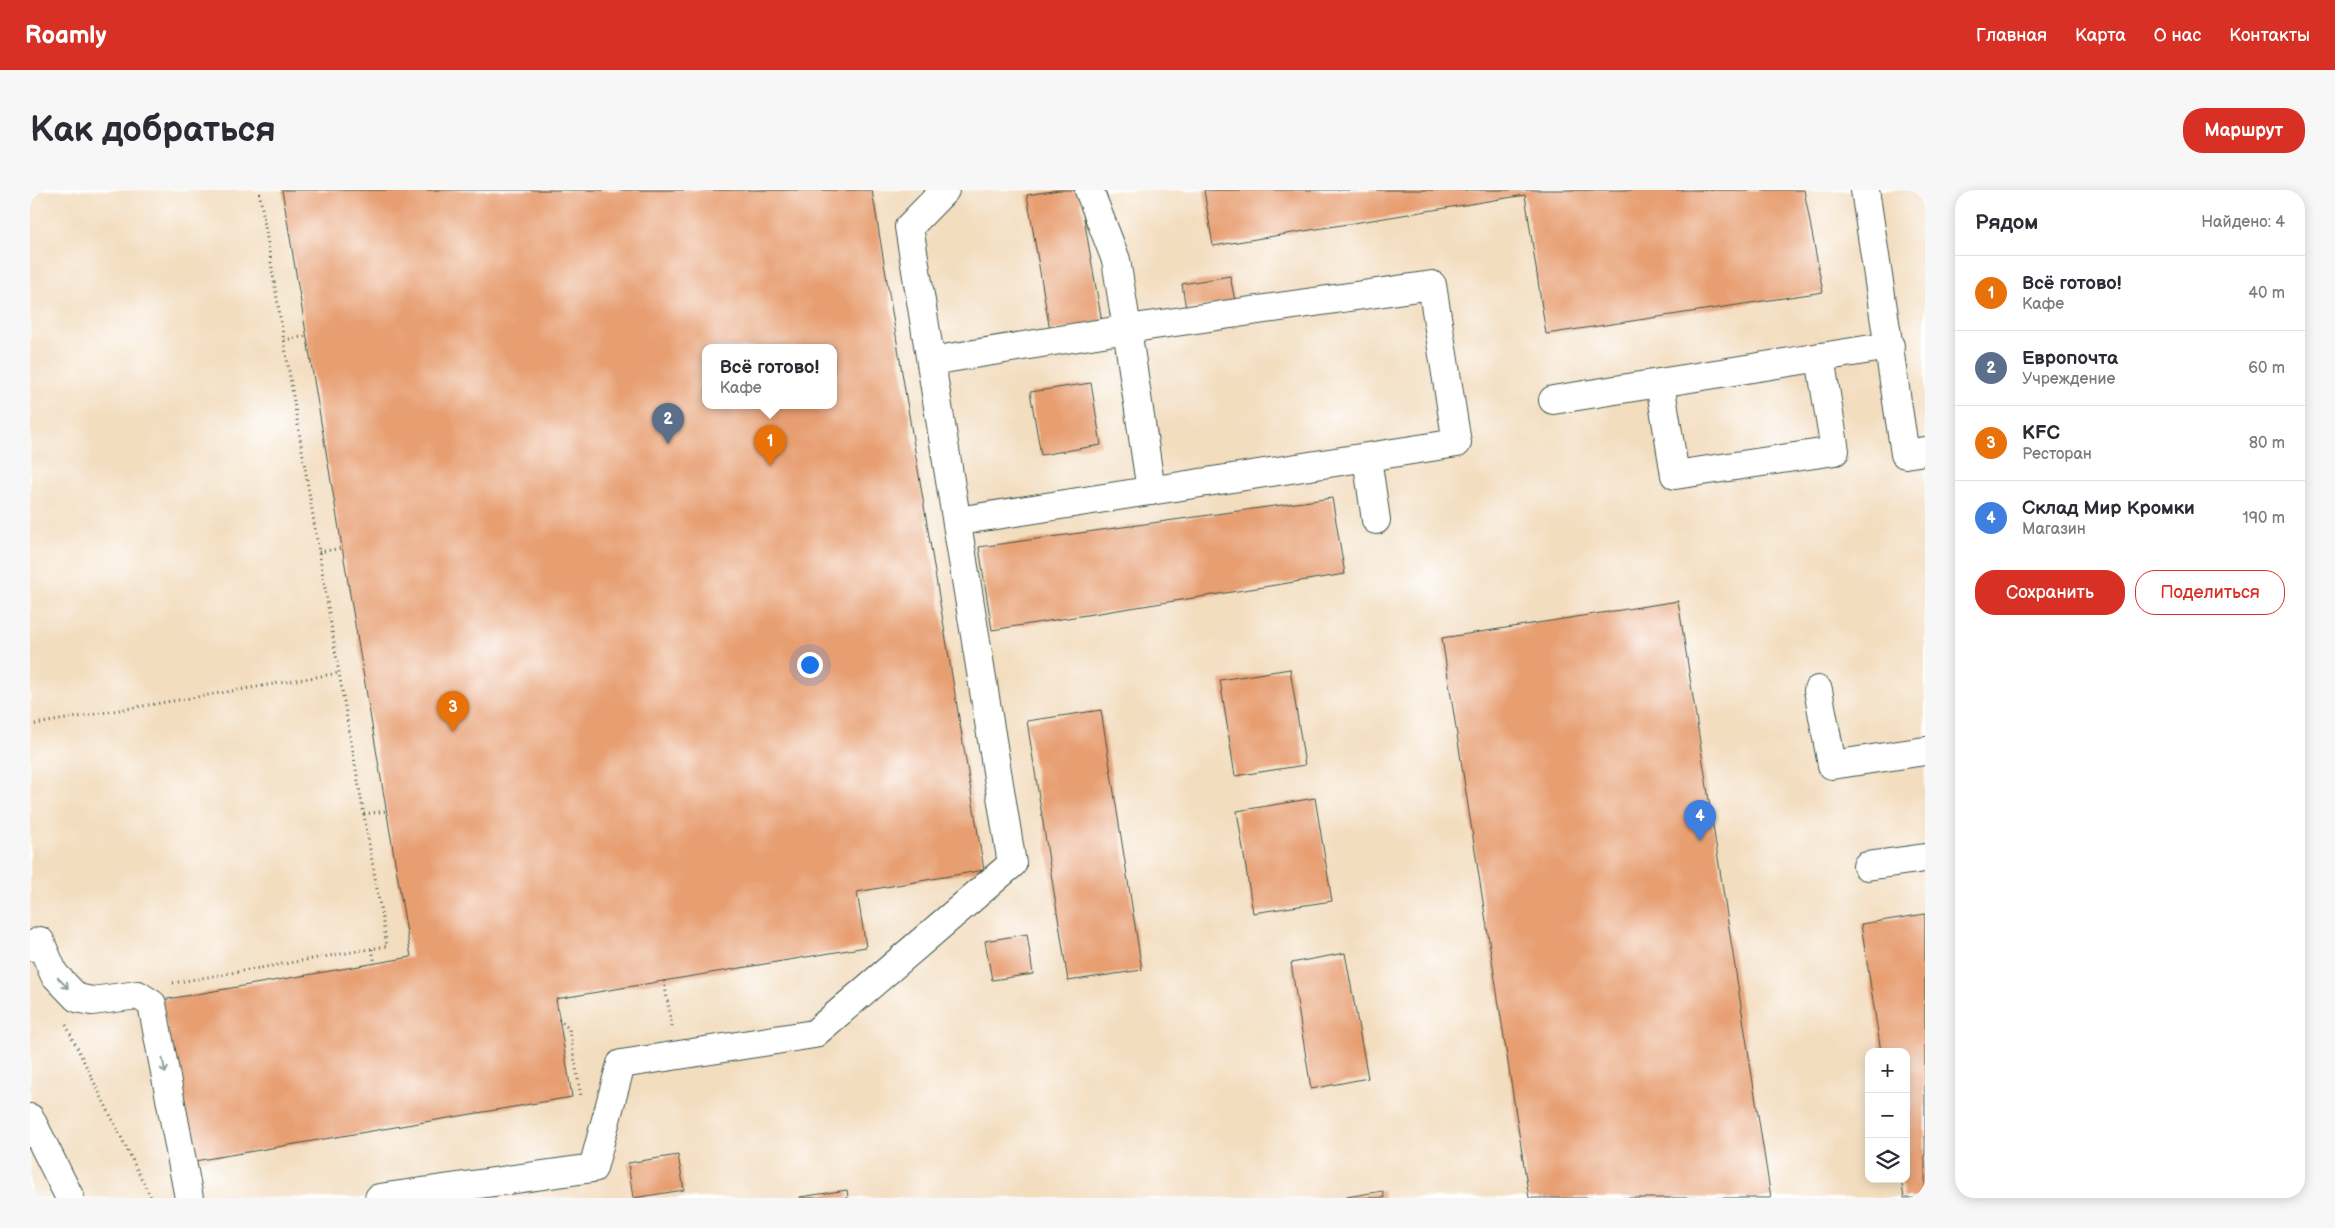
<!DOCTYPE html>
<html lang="ru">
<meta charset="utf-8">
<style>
body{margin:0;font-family:"Balsamiq Sans",sans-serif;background:#f7f7f7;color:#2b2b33}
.controls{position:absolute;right:15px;bottom:15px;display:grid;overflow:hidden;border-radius:10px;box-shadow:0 2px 12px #0003}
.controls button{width:45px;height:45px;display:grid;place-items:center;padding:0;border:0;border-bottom:1px solid #e1e1e2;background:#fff;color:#2b2b33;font:25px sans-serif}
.you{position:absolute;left:779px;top:474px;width:18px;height:18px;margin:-12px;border:4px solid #fff;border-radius:50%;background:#1a73e8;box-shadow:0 0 0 8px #1a73e833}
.badge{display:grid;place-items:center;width:32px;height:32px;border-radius:50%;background:#d93025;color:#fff;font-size:16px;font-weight:700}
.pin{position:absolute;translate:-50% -41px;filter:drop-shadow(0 1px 2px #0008)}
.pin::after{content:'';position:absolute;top:26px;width:18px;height:15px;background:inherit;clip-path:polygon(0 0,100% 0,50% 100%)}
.popup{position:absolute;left:672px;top:154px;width:135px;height:65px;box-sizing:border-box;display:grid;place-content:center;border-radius:10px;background:#fff;filter:drop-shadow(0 1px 4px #0005);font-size:16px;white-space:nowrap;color:#7c7c81}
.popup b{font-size:19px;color:#2b2b33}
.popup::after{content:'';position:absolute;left:50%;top:100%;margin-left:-10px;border:10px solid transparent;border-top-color:#fff}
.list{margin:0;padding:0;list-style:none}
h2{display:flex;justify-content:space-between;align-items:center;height:65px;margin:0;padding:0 20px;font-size:21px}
h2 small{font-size:16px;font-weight:400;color:#7c7c81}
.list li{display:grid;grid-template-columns:32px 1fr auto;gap:15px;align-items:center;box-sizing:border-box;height:75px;padding:0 20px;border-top:1px solid #e1e1e2}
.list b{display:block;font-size:19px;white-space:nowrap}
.list p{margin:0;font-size:16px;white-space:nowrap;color:#7c7c81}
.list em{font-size:16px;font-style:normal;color:#7c7c81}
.actions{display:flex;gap:10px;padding:15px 20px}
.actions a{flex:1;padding:11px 0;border:1px solid #d93025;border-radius:20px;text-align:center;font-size:18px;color:#d93025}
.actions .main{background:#d93025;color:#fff}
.icon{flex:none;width:28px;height:28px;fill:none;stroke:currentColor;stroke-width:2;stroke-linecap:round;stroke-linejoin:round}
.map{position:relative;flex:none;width:1895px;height:1008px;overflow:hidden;border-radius:20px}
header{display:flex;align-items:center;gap:30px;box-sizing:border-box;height:70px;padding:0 25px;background:#d93025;color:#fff}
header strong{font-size:24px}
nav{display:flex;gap:28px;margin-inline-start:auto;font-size:18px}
.intro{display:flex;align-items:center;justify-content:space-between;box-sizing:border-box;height:120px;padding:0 30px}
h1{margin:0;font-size:35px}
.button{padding:12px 22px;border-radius:20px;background:#d93025;color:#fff;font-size:18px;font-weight:700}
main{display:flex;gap:30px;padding:0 30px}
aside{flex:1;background:#fff;border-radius:20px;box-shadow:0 2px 12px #0003}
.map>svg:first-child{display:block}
</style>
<header>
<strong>Roamly</strong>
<nav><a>Главная</a><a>Карта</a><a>О нас</a><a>Контакты</a></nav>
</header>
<div class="intro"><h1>Как добраться</h1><a class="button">Маршрут</a></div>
<main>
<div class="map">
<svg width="1895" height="1008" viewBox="0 0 1895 1008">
<rect width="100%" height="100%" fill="#fff"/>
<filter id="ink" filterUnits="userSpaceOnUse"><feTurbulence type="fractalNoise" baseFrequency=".02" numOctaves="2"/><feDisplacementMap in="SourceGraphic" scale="10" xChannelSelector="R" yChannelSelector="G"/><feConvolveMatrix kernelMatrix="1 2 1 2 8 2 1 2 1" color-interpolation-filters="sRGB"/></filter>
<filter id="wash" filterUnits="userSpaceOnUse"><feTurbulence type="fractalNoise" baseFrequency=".0096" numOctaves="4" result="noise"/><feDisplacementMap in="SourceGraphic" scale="20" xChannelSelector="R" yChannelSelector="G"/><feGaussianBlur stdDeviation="1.12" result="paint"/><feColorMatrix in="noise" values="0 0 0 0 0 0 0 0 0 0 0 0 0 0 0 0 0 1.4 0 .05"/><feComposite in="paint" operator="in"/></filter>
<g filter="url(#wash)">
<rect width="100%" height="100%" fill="#f3ddbf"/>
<g id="blocks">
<g fill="#e79e71" fill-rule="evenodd">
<path d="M252,0H842L954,680L827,702L836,757L526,809L542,907L159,972L132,810L381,767ZM676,157H804V215H676Z"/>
<polygon points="1029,0 1049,0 1072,132 1020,141 997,5"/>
<polygon points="1174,0 1774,0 1793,102 1516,144 1495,5 1183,56"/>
<polygon points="1200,86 1205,111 1156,119 1152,94"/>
<polygon points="1061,193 1071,255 1011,265 1000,202"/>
<polygon points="1302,308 1315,384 962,440 949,357"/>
<polygon points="1648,411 1741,1008 1499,1008 1412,448"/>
<polygon points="1260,479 1275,575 1205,586 1190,490"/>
<polygon points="1071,520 1112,780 1038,791 997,531"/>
<polygon points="1285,608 1302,711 1223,723 1207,621"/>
<polygon points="1895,724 1895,1008 1874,1008 1871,989 1876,989 1876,862 1851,862 1831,734"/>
<polygon points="997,744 1003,784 962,790 955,751"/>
<polygon points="1315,763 1338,888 1281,899 1261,773"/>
<polygon points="648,965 654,1000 603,1008 598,973"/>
<polygon points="817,1000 818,1008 770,1008 770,1007"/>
<polygon points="1353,1001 1354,1008 1316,1008 1316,1007"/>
</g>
</g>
</g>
<g filter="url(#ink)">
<use href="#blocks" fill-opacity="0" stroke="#3f5549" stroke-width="1"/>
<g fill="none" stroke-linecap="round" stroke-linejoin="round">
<g stroke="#3f5549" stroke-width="30">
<g id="minor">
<polyline points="1835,0 1875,264 1895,261"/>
<polyline points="901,171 1097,139 1121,301"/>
<polyline points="1630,194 1645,285 1805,261 1790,167"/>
<polyline points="1523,210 1860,156"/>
<polyline points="1337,268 1346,330"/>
<polyline points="927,331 1427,253 1402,95 1097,139 1086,70 1059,0"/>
<polyline points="1788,500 1802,575 1895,561"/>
<polyline points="1837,676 1895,668"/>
<polyline points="0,757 10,751 24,784 47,808 62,811 108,805 122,814 159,1008"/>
<polyline points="0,928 40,1008"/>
<polyline points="349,1008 563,978 591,874 784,844 982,674 879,37 915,0"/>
</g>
</g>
<g stroke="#3f5549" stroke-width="3" stroke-dasharray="1 4" stroke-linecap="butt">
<polyline points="254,150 277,146"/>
<polyline points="289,362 312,358"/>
<polyline points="0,535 309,483"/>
<polyline points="334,624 356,621"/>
<polyline points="342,759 345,774"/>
<polyline points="634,791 642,837"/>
<polyline points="143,793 357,756 309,483 229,0"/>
<polyline points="529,829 539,839 551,906"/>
<polyline points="36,835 121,1008"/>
</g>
<use href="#minor" stroke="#fff" stroke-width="28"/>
</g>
<defs><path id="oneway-shaft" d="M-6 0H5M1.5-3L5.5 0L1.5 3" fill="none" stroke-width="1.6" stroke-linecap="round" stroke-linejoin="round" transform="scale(1.25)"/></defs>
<g stroke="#8f9e9a">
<use href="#oneway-shaft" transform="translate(33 793) rotate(46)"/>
<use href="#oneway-shaft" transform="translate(134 876) rotate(79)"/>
</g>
</g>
</svg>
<div class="controls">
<button>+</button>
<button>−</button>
<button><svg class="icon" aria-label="layers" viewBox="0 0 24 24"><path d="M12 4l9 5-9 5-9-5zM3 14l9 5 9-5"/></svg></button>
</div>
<div class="you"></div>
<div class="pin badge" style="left:740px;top:276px;background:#e8710a">1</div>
<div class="popup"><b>Всё готово!</b>Кафе</div>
<div class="pin badge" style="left:638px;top:254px;background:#5c6f8a">2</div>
<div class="pin badge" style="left:423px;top:542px;background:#e8710a">3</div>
<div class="pin badge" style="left:1670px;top:651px;background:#3f7fe0">4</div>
</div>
<aside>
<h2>Рядом<small>Найдено: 4</small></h2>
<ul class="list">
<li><span class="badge" style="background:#e8710a">1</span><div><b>Всё готово!</b><p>Кафе</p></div><em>40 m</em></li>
<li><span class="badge" style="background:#5c6f8a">2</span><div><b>Европочта</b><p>Учреждение</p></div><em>60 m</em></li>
<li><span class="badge" style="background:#e8710a">3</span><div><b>KFC</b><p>Ресторан</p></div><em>80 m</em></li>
<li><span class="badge" style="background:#3f7fe0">4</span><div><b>Склад Мир Кромки</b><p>Магазин</p></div><em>190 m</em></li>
</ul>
<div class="actions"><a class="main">Сохранить</a><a>Поделиться</a></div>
</aside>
</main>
